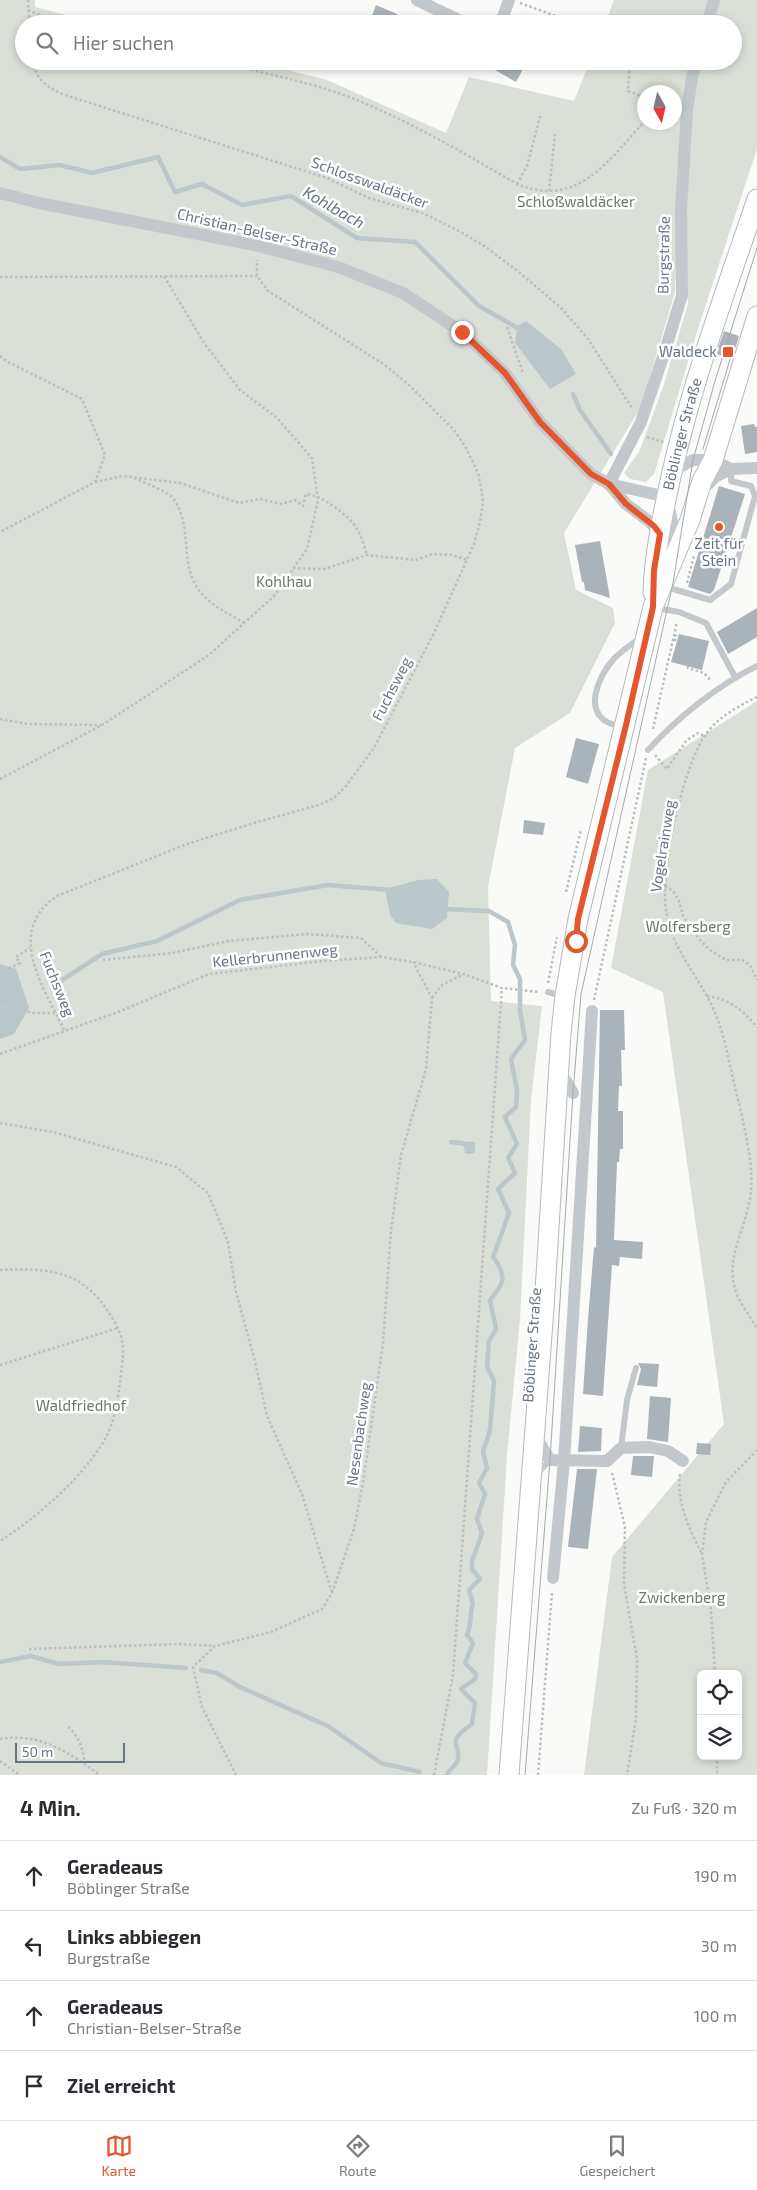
<!DOCTYPE html>
<html lang="de">
<meta charset="utf-8">
<style>
body{margin:0;font-family:"Exo 2",sans-serif;background:#f2f2f3;color:#2b2b33}
.controls{position:absolute;right:15px;bottom:15px;display:grid;overflow:hidden;border-radius:8px;box-shadow:0 2px 8px #0003}
.controls button{width:45px;height:45px;display:grid;place-items:center;padding:0;border:0;border-bottom:1px solid #e1e1e2;background:#fff;color:#2b2b33;font:25px sans-serif}
.compass{position:absolute;left:637px;top:85px;width:45px;height:45px;border-radius:50%;background:#fff;box-shadow:0 2px 8px #0003;rotate:172deg}
.scale{position:absolute;left:15px;bottom:12px;width:110px;box-sizing:border-box;padding-left:5px;border:2px solid #657683;border-top:0;font-size:14px;line-height:18px;white-space:nowrap;color:#657683;-webkit-text-stroke:4px #fff;paint-order:stroke}
.stop{position:absolute;width:15px;height:15px;margin:-11px;border:4px solid #e4572e;border-radius:50%;background:#fff}
.stop.end{background:#e4572e;border-color:#fff;box-shadow:0 1px 5px #0008}
.list{margin:0;padding:0;list-style:none}
h2{display:flex;justify-content:space-between;align-items:center;height:65px;margin:0;padding:0 20px;font-size:21px}
h2 small{font-size:16px;font-weight:400;color:#7c7c81}
.list li{display:grid;grid-template-columns:32px 1fr auto;gap:15px;align-items:center;box-sizing:border-box;height:70px;padding:0 20px;border-top:1px solid #e1e1e2}
.list b{display:block;font-size:19px;white-space:nowrap}
.list p{margin:0;font-size:16px;white-space:nowrap;color:#7c7c81}
.list em{font-size:16px;font-style:normal;color:#7c7c81}
.icon{flex:none;width:28px;height:28px;fill:none;stroke:currentColor;stroke-width:2;stroke-linecap:round;stroke-linejoin:round}
.map{position:relative;flex:none;width:757px;height:1775px;overflow:hidden}
.search{position:absolute;background:#fff;box-shadow:0 2px 8px #0003;left:15px;right:15px;top:15px;height:55px;display:flex;align-items:center;gap:12px;box-sizing:border-box;padding:0 18px;border-radius:28px;color:#7c7c81;font-size:19px}
.sheet{height:345px;background:#fff}
nav{display:flex;justify-content:space-around;align-items:center;box-sizing:border-box;height:70px;border-top:1px solid #e1e1e2;background:#fff;font-size:14px;color:#7c7c81}
nav a{display:grid;justify-items:center;gap:2px}
nav .on{color:#e4572e}
.map>svg:first-child{display:block}
</style>
<div class="map">
<svg width="757" height="1775" viewBox="0 0 757 1775">
<rect width="100%" height="100%" fill="#fafaf8"/>
<g fill="#dadfd7" fill-rule="evenodd">
<path d="M0,0H35V7L101,24H24V61H251L327,80L446,133L469,77L574,101L590,61H733V24H605L614,0H757V149L701,319L654,474L646,482L630,479L624,473L640,450L663,387L688,304L682,118L675,292L641,407L564,533L576,590L613,608L615,623L570,713L515,748L488,887L491,1001L542,1006L531,1100L520,1319L507,1455L487,1775H0ZM644,92H674V122H644Z"/>
<path d="M757,701V1775H584L612,1557L724,1424L663,992L611,968L648,770ZM701,1674H738V1756H701Z"/>
</g>
<g fill="#bbc7cb">
<polygon points="526,321 561,349 576,374 550,389 515,343 517,326"/>
<polygon points="437,879 449,892 447,918 432,929 396,923 390,915 385,889 418,880"/>
<polygon points="0,964 16,969 29,1008 14,1034 0,1039"/>
<polygon points="458,1141 475,1142 475,1152 470,1154 465,1153 464,1147 456,1143"/>
</g>
<g fill="none" stroke-linecap="round" stroke-linejoin="round">
<g stroke="#bbc7cb" stroke-width="4.5">
<polyline points="0,157 20,169 60,165 92,173 158,157 175,192 202,184 242,205 291,196 357,238 415,242 479,306 521,330"/>
<polyline points="573,394 580,410 611,454"/>
<path d="M444,909L489,911L508,922L515,945L513,965L520,979V1010L525,1040L511,1059L517,1090L516,1107L505,1117L517,1144L508,1158L515,1173L498,1189L509,1213L493,1257C507,1276 505,1283 490,1300L496,1329L489,1341L487,1366L494,1381L490,1430L483,1452L487,1468L479,1483L485,1494L477,1519L482,1533L472,1561V1569L480,1579L469,1590L473,1604C469,1615 472,1624 467,1635L473,1643L465,1663L476,1674L475,1679L461,1689L475,1703L472,1724C442,1745 464,1743 457,1762C454,1768 449,1769 447,1775"/>
<polyline points="53,986 102,954 157,941 240,900 328,885 390,890"/>
<polyline points="451,1142 462,1143"/>
<polyline points="0,1662 31,1656 59,1664 103,1662 186,1668"/>
<polyline points="201,1670 217,1673 240,1687 328,1726 381,1763 420,1772"/>
</g>
</g>
<g fill="#aab3b9">
<polygon points="376,5 397,14 393,24 369,24"/>
<polygon points="498,61 517,61 525,65 516,82 493,69"/>
<polygon points="724,331 739,336 732,359 716,354"/>
<polygon points="754,424 755,427 757,427 757,452 745,454 741,426"/>
<polygon points="719,486 745,494 714,590 710,594 688,587"/>
<polygon points="600,541 610,598 585,590 584,582 582,582 575,545"/>
<polygon points="757,608 757,637 728,654 717,632"/>
<polygon points="679,634 709,641 702,670 671,662"/>
<polygon points="576,738 599,744 588,784 566,777"/>
<polygon points="524,820 545,823 543,835 523,833"/>
<polygon points="600,1010 624,1010 625,1050 621,1050 622,1086 619,1086 618,1111 623,1111 623,1149 620,1149 619,1162 617,1162 614,1240 643,1242 642,1259 620,1257 619,1266 612,1265 603,1396 583,1394 588,1319 594,1247 596,1248"/>
<polygon points="638,1363 659,1364 657,1387 637,1385 641,1369"/>
<polygon points="650,1396 671,1398 668,1442 647,1439"/>
<polygon points="580,1426 602,1428 601,1451 578,1452"/>
<polygon points="697,1443 711,1444 710,1455 696,1454"/>
<polygon points="633,1456 654,1456 652,1477 631,1475"/>
<polygon points="577,1469 597,1469 588,1549 568,1547"/>
</g>
<g fill="none" stroke-linecap="round" stroke-linejoin="round">
<g stroke="#b3babf" stroke-width="21">
<g id="secondary">
<path id="s1" d="M653,593C654,556 662,518 670,481C691,385 725,293 757,199"/>
<polyline points="509,1775 544,1308 561,1033 565,996 578,919 653,607 690,520 702,481 713,460 757,316"/>
</g>
</g>
<g stroke="#bbbfc2" stroke-width="2.5" stroke-dasharray="2.5 2.5" stroke-linecap="butt">
<polyline points="28,0 29,24"/>
<polyline points="520,3 578,24"/>
<polyline points="28,10 62,24"/>
<path d="M32,61C37,81 48,88 65,95L327,178L369,198L425,214L459,231L486,247L520,273L561,308L588,339L632,408"/>
<path d="M212,61C259,72 307,81 352,98C409,121 464,153 517,184C577,209 608,161 644,122"/>
<polyline points="630,61 628,91 644,97"/>
<polyline points="517,184 527,166 541,113"/>
<polyline points="549,191 555,134"/>
<polyline points="0,277 257,276"/>
<polyline points="507,327 523,373"/>
<polyline points="0,356 8,362 82,399 105,455 95,482 0,532"/>
<polyline points="647,437 663,442"/>
<path d="M134,478C143,482 166,491 172,497C192,522 181,555 194,582C203,602 226,612 244,623"/>
<path d="M95,482L123,476L180,483L239,503L260,499L281,504L295,500L303,506L306,494C321,495 349,515 357,529C362,537 364,546 367,555"/>
<polyline points="293,568 324,569 367,555 416,560 432,554 452,555 468,560"/>
<polyline points="687,583 694,556"/>
<polyline points="674,635 676,636 675,641"/>
<polyline points="688,666 688,668 704,673 711,681"/>
<path d="M757,697C737,707 716,718 704,737C682,771 658,877 667,916C673,948 694,971 709,1000C722,1024 727,1052 733,1079C739,1103 745,1128 749,1152C752,1171 753,1190 748,1208C742,1234 728,1258 734,1285C737,1300 749,1315 757,1328"/>
<polyline points="0,719 28,724 101,725"/>
<polyline points="653,729 677,622"/>
<polyline points="655,755 667,769 686,741 698,733 704,736"/>
<polyline points="0,779 102,725 209,655 274,596 307,549 318,500 312,458 276,417 240,390 204,343 164,276"/>
<polyline points="665,886 673,891 679,901 683,916 700,940 710,950 726,960 742,960 750,965 757,980"/>
<polyline points="566,892 581,830"/>
<polyline points="103,960 172,953 229,941 307,934 361,938 381,957"/>
<polyline points="0,973 20,963 16,957 30,948"/>
<polyline points="548,983 557,937"/>
<path d="M707,996C729,999 743,1010 757,1027"/>
<polyline points="432,998 442,985 462,975"/>
<polyline points="0,1000 32,1013 56,1013"/>
<polyline points="594,1000 646,758"/>
<path d="M64,1030C44,987 4,932 57,896L187,844L254,823L319,805L334,798L346,786L374,748L434,633L474,544L480,522L483,502L481,487L478,473L466,448L454,430L410,386L385,365L268,291L257,276V260"/>
<polyline points="0,1054 118,1012 209,974 322,961 381,957 413,962 463,974 502,988 539,992"/>
<polyline points="0,1123 53,1132 176,1167 208,1193 228,1242 236,1292 255,1361 267,1416 302,1494 332,1593"/>
<path d="M0,1270C46,1268 80,1269 107,1310C113,1319 120,1330 122,1341C125,1354 121,1369 120,1383C117,1404 114,1426 102,1444C79,1481 37,1517 0,1541"/>
<polyline points="0,1365 118,1328"/>
<polyline points="612,1473 625,1527 624,1584 637,1659 636,1718 627,1775"/>
<path d="M680,1474C676,1502 689,1528 701,1552"/>
<polyline points="29,1649 180,1644 215,1646"/>
<polyline points="715,1674 711,1610 702,1554 706,1522 726,1482 757,1450"/>
<path d="M68,1727C80,1737 82,1748 85,1763"/>
<path d="M0,1739C41,1732 69,1753 100,1775"/>
<polyline points="717,1756 717,1775"/>
<polyline points="0,1761 20,1775"/>
<polyline points="236,1775 202,1707 193,1667 215,1646 271,1632 322,1609 332,1593 354,1529 363,1483 383,1343 391,1231 401,1155 426,1069 432,998 413,962"/>
<polyline points="434,1775 453,1675 502,988"/>
<polyline points="538,1775 552,1592"/>
</g>
<g stroke="#c3c8cc" stroke-width="6">
<polyline points="663,586 710,600 731,584 755,496 751,486 731,481 731,469"/>
<polyline points="656,608 679,612 706,623 735,677"/>
<path d="M623,725C613,726 605,723 599,715C588,699 602,673 612,661C619,652 631,645 640,638"/>
<path d="M648,750C678,717 717,686 757,666"/>
<polyline points="548,992 555,994"/>
<polyline points="621,1448 627,1400 636,1368"/>
<polyline points="536,1475 550,1460"/>
</g>
<g stroke="#c3c8cc" stroke-width="12">
<polyline points="417,0 467,24"/>
<polyline points="495,24 503,17 509,0"/>
<polyline points="707,24 714,0"/>
<polyline points="0,193 39,203 259,246 338,267 403,293 462,332 505,373 540,422 591,474 609,484 667,497 672,523 669,559"/>
<polyline points="672,471 693,460 713,460 731,469 757,468"/>
<polyline points="609,484 641,422 664,354 682,295 681,209 687,111 692,77 696,61"/>
<polyline points="609,484 626,504 650,522 660,534"/>
<polyline points="703,489 715,477 731,469"/>
<polyline points="559,1069 573,1093"/>
<polyline points="534,1434 550,1460 607,1461 621,1448 649,1447 668,1451 683,1461"/>
<polyline points="553,1578 564,1461 592,1011"/>
</g>
<use href="#secondary" stroke="#fff" stroke-width="19"/>
<g stroke="#a2aab0" stroke-width="1">
<polyline points="703,449 732,353"/>
<polyline points="525,1775 550,1460 573,1093 581,994 673,583 693,460 715,381 757,248"/>
</g>
</g>
<g fill="none" stroke-linecap="round" stroke-linejoin="round">
<polyline stroke="#e4572e" stroke-width="6" points="462,332 505,373 540,422 591,474 609,484 626,504 654,526 660,534 654,570 653,607 626,725 578,919 576,941"/>
</g>
<g fill="#e4572e" stroke="#fff" stroke-width="2">
<rect x="722" y="346" width="12" height="12" rx="2.5"/>
<circle cx="719" cy="527" r="5"/>
</g>
<g text-anchor="middle" stroke-width="5" stroke-linejoin="round" paint-order="stroke">
<g font-size="15" fill="#657683" stroke="#fff">
<text transform="translate(370 183) rotate(20)" y="5">Schlosswaldäcker</text>
<text transform="translate(257 232) rotate(13)" y="5">Christian-Belser-Straße</text>
<text transform="translate(664 255) rotate(-89)" y="5">Burgstraße</text>
<text dy="5" stroke="none"><textPath href="#s1" startOffset="162">Böblinger Straße</textPath></text>
<text transform="translate(392 689) rotate(-63)" y="5">Fuchsweg</text>
<text transform="translate(663 846) rotate(-81)" y="5">Vogelrainweg</text>
<text transform="translate(275 956) rotate(-6)" y="5">Kellerbrunnenweg</text>
<text transform="translate(57 984) rotate(68)" y="5">Fuchsweg</text>
<text transform="translate(532 1345) rotate(-86)" y="5">Böblinger Straße</text>
<text transform="translate(359 1434) rotate(-82)" y="5">Nesenbachweg</text>
</g>
<g font-size="15" fill="#687a64" stroke="#fff">
<text x="576" y="207">Schloßwaldäcker</text>
<text x="284" y="587">Kohlhau</text>
<text x="688" y="932">Wolfersberg</text>
<text x="81" y="1411">Waldfriedhof</text>
<text x="682" y="1603">Zwickenberg</text>
</g>
<g font-size="15" fill="#657683" stroke="#fff" text-anchor="end">
<text x="717" y="357">Waldeck</text>
<text x="719" y="549" text-anchor="middle">Zeit für<tspan x="719" dy="17">Stein</tspan></text>
</g>
<g font-size="16" font-style="italic" fill="#60757c" stroke="#fff">
<text transform="translate(334 207) rotate(30)" y="6">Kohlbach</text>
</g>
</g>
</svg>
<div class="controls">
<button><svg class="icon" aria-label="locate" viewBox="0 0 24 24"><circle cx="12" cy="12" r="6"/><path d="M12 2v4M12 18v4M2 12h4M18 12h4"/></svg></button>
<button><svg class="icon" aria-label="layers" viewBox="0 0 24 24"><path d="M12 4l9 5-9 5-9-5zM3 14l9 5 9-5"/></svg></button>
</div>
<svg class="compass" viewBox="-18 -18 36 36"><path d="M0-13l5 13h-10z" fill="#e53935"/><path d="M0 13l5-13h-10z" fill="#7c7c81"/></svg>
<div class="scale">50 m</div>
<div class="stop" style="left:576px;top:941px"></div>
<div class="stop end" style="left:462px;top:332px"></div>
<div class="search"><svg class="icon" aria-label="search" viewBox="0 0 24 24"><circle cx="10" cy="10" r="6"/><path d="M15 15l6 6"/></svg>Hier suchen</div>
</div>
<section class="sheet">
<h2>4 Min.<small>Zu Fuß · 320 m</small></h2>
<ul class="list">
<li><svg class="icon" aria-label="ahead" viewBox="0 0 24 24"><path d="M12 20V5M6 11l6-6 6 6"/></svg><div><b>Geradeaus</b><p>Böblinger Straße</p></div><em>190 m</em></li>
<li><svg class="icon" aria-label="left" viewBox="0 0 24 24"><path d="M17 20v-9H6M10 6l-5 5 5 5"/></svg><div><b>Links abbiegen</b><p>Burgstraße</p></div><em>30 m</em></li>
<li><svg class="icon" aria-label="ahead" viewBox="0 0 24 24"><path d="M12 20V5M6 11l6-6 6 6"/></svg><div><b>Geradeaus</b><p>Christian-Belser-Straße</p></div><em>100 m</em></li>
<li><svg class="icon" aria-label="arrive" viewBox="0 0 24 24"><path d="M6 21V4h12l-3 4 3 4H6"/></svg><div><b>Ziel erreicht</b></div></li>
</ul>
</section>
<nav>
<a class="on"><svg class="icon" aria-label="map" viewBox="0 0 24 24"><path d="M3 6l6-2 6 2 6-2v14l-6 2-6-2-6 2zM9 4v14M15 6v14"/></svg>Karte</a>
<a><svg class="icon" aria-label="directions" viewBox="0 0 24 24"><path d="M12 3l9 9-9 9-9-9zM9 14v-3h6M13 9l2 2-2 2"/></svg>Route</a>
<a><svg class="icon" aria-label="saved" viewBox="0 0 24 24"><path d="M7 4h10v16l-5-4-5 4z"/></svg>Gespeichert</a>
</nav>
